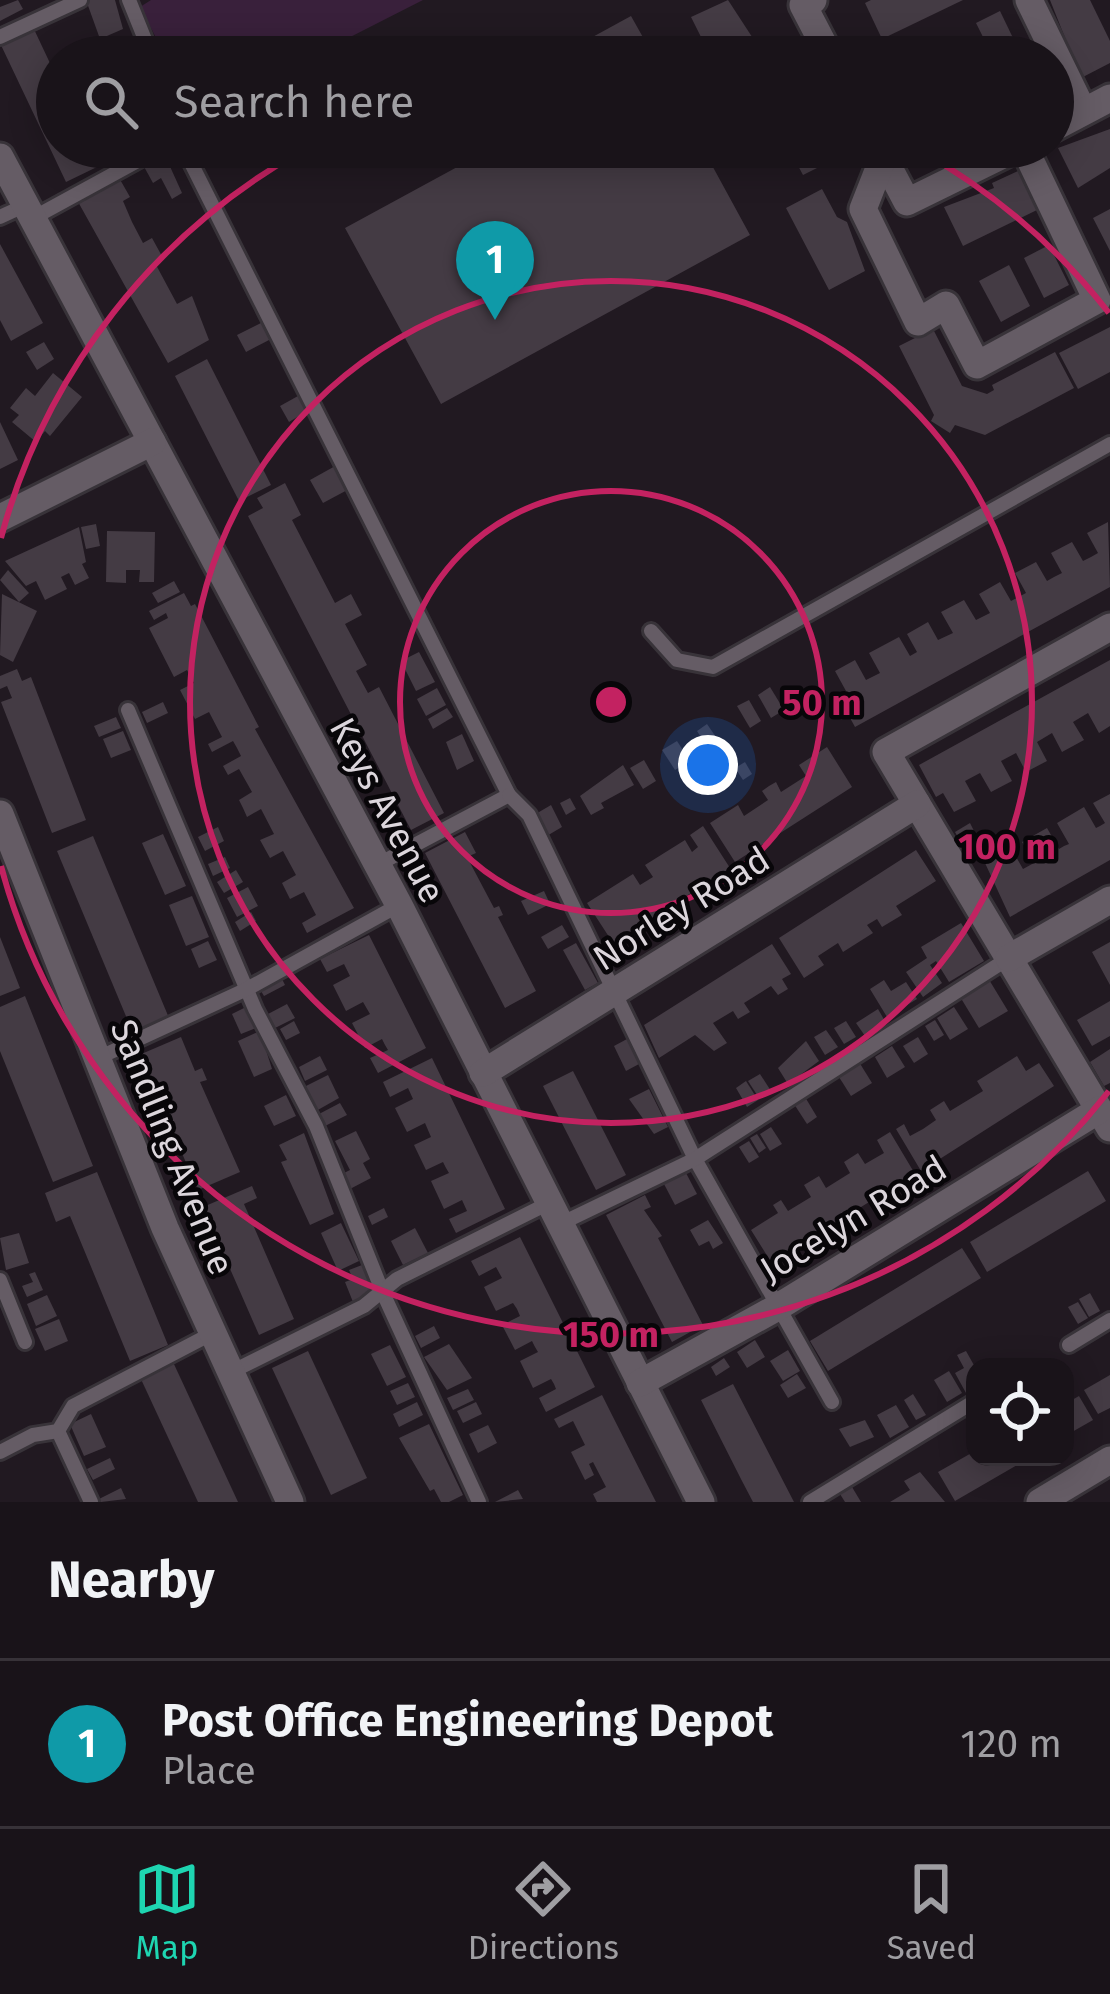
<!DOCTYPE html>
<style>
body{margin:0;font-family:"Fira Sans",sans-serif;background:#221c22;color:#f1f3f6}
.controls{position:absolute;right:36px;bottom:36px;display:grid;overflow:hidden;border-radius:24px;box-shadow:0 6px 30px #0003}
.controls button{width:108px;height:108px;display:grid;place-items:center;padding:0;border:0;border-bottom:3px solid #373238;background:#191319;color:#f1f3f6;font:60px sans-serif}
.you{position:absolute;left:708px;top:765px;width:42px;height:42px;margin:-30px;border:9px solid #fff;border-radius:50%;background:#1a73e8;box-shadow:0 0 0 18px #1a73e833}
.badge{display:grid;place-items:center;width:78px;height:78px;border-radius:50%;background:#1ed5b1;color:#fff;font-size:39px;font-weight:700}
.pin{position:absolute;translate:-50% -99px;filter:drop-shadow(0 3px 6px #0008)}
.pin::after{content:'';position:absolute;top:63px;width:42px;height:36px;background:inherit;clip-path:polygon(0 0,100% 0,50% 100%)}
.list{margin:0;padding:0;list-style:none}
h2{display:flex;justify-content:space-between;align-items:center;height:156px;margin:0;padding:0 48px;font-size:51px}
h2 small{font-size:39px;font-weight:400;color:#9f9ea2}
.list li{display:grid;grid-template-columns:78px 1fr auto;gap:36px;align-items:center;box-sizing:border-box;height:168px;padding:0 48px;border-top:3px solid #373238}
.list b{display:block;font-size:45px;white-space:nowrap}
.list p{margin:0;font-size:39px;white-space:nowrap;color:#9f9ea2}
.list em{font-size:39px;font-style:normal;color:#9f9ea2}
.icon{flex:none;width:66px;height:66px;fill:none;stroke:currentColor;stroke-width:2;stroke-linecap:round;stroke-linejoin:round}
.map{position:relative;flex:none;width:1110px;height:1502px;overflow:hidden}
.search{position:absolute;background:#191319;box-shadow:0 6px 30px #0003;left:36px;right:36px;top:36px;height:132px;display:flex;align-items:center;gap:30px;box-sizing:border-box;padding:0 42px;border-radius:66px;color:#9f9ea2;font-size:45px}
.sheet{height:324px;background:#191319}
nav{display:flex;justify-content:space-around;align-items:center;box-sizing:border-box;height:168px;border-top:3px solid #373238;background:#191319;font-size:33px;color:#9f9ea2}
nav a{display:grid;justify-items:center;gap:6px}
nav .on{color:#1ed5b1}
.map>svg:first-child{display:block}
</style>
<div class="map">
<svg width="1110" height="1502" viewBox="0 0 1110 1502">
<rect width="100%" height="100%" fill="#211921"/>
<polygon fill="#39203b" points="151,0 423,0 311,57 166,57 140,7"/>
<g fill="#443b44">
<polygon points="18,0 23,9 0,21 0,7"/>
<polygon points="86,0 115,0 123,29 100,39"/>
<polygon points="728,0 756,43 756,57 711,57 691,17"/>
<polygon points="871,0 963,0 882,39 865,3"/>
<polygon points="1050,0 1090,0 1110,41 1110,63 1081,78"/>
<polygon points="1000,11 1013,38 989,49 976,23"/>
<polygon points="631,16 654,57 556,57"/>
<polygon points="32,25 57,78 57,147 90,147 99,166 66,182 0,43"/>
<polygon points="876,39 885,57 856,57 852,50"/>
<polygon points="127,40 133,57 108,57 105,49"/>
<polygon points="1110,129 1110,168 1078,188 1058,148"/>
<polygon points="449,147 702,147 750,235 441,404 345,228 459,166"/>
<polygon points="788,147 832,147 837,158 803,175"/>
<polygon points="163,151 182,193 172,199 161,178 153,183 142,163"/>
<polygon points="1018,171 1037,210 963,246 944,207 994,188 992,183"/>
<polygon points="118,176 130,197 123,201 132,222 143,243 152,238 163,258 155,263 177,304 192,296 209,340 168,363 77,200"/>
<polygon points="822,189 837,217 847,222 865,271 829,290 786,208"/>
<polygon points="1110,209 1110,251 1093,218"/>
<polygon points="0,244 43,323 11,341 0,320"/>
<polygon points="1049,245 1069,285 1044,298 1024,258"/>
<polygon points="1009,265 1030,306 1001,322 979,281"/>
<polygon points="263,322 271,339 246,352 237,335"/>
<polygon points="1110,327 1110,372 1078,389 1059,353"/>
<polygon points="933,329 962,386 987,394 994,390 992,385 1055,352 1074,388 985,435 955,425 950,433 931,421 934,415 899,346"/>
<polygon points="44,342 54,359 37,370 26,352"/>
<polygon points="207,359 271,485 239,501 175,376"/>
<polygon points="53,373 82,397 50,436 45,431 36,442 12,422 19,415 10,408 26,388 35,396"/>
<polygon points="298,396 307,411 289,422 280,406"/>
<polygon points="0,422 18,460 0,469"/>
<polygon points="337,465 351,488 323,503 310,480"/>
<polygon points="285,483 301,515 292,520 335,603 351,594 362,615 345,624 367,665 356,671 368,693 379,687 444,813 411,830 248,516 263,508 257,498"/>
<polygon points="1108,522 1110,587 855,727 838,696 846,691 835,671 855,660 866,680 880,673 869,653 899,637 910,656 917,652 907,634 928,622 938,640 953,633 941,612 964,600 976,620 990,613 979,594 1000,582 1011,601 1026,593 1015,573 1036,562 1047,581 1054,577 1062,573 1051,553 1072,542 1083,561 1091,557 1098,553 1087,533"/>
<polygon points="96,524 100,546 86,549 81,527"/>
<polygon points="79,527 86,562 82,564 89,578 75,585 69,573 61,577 67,589 45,600 36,581 26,586 5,561"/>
<polygon points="107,531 155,532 154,582 139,582 140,570 126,570 126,583 106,582"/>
<polygon points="8,570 29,593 19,602 0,580"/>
<polygon points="174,581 180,592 158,603 152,593"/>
<polygon points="184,593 191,606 195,604 259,727 255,729 354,908 307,933 302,923 316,915 304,892 290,899 282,883 296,875 283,851 270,858 260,840 274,834 261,809 247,817 243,808 239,800 252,792 239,769 228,775 223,766 241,756 237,748 233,741 212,752 208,744 222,737 209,712 195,719 180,690 194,683 187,670 174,677 149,628 168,618 166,613 154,620 149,611"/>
<polygon points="2,594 37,611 13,662 0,655"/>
<polygon points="419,652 435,682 416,691 401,661"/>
<polygon points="1110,660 1110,726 1099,733 1088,713 1073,722 1084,740 1062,752 1052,733 1037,742 1047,761 1026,772 1016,753 1001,761 1012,781 991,792 980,773 965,781 976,801 954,812 943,793 936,797 919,765"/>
<polygon points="17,669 22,681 31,677 86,820 52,833 1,702 12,698 7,686 0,689 0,676"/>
<polygon points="770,687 784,710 771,718 758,695"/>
<polygon points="437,688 446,705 426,716 417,699"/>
<polygon points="749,700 761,721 750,728 737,706"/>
<polygon points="163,702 168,713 147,723 142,712"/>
<polygon points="447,708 453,717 433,729 428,719"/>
<polygon points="116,717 121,728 99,737 94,726"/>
<polygon points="707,724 720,743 709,750 697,731"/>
<polygon points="123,731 131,750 111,758 103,739"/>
<polygon points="462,734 474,761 457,770 446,742"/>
<polygon points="677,741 690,761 675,770 662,750"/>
<polygon points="827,747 852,787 735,862 710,823 738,805 744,816 768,800 762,791 769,786 776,782 781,792 806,776 799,765"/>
<polygon points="644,760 656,781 643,789 630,768"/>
<polygon points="745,762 752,774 743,780 735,768"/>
<polygon points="623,765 634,785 601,803 604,808 591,815 580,796"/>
<polygon points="1110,794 1110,860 1010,917 985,863 1011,848 1023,869 1034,863 1022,842 1047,828 1059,849 1064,846 1069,844 1057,823 1084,807 1096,828 1100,826 1105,823 1093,803"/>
<polygon points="570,798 576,809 566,815 560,803"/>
<polygon points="551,805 562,827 545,837 534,815"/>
<polygon points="970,823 975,833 960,841 955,832"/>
<polygon points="703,826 730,868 613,943 587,903 633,874 640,885 653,877 645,865 685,840 692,852 698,847 690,835"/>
<polygon points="218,827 224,841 205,851 198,837"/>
<polygon points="465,832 476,853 467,857 494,908 499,906 503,915 498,917 536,991 505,1008 425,853"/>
<polygon points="163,834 186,886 165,895 142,843"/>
<polygon points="93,836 169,1018 133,1033 57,851"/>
<polygon points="978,838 983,848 968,856 963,846"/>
<polygon points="916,850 936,881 896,906 902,915 882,927 877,919 867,925 873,933 843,952 838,943 818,956 824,965 804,978 779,938"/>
<polygon points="225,857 230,868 213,876 208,864"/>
<polygon points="236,870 243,882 224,893 217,882"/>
<polygon points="248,887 258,906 237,917 227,898"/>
<polygon points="544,891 550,904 528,915 521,901"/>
<polygon points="192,896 209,937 186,946 169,905"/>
<polygon points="251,912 256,921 240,931 235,922"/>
<polygon points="961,923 984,961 949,982 936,961 930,965 942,983 923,997 906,972 927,958 921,947"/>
<polygon points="562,925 569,937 548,949 541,937"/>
<polygon points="369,935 426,1048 378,1073 370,1058 388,1050 385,1045 382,1039 365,1048 352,1023 370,1014 363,1002 346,1011 333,985 350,976 344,964 327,972 320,959"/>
<polygon points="0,937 20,988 0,996"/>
<polygon points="208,941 217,960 199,968 191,949"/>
<polygon points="1110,942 1110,985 1092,952"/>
<polygon points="576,943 598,983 585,990 563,950"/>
<polygon points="772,944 791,974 782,979 788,989 778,995 771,986 744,1003 750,1012 738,1019 733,1011 713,1023 727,1043 714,1051 695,1035 659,1058 644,1025"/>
<polygon points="280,975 285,985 264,996 258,986"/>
<polygon points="988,978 1008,1011 979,1028 959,995"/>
<polygon points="884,980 891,991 906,982 917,999 887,1017 870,989"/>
<polygon points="25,996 93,1166 53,1182 0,1051 0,1007"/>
<polygon points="1110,1001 1110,1036 1092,1046 1077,1020"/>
<polygon points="287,1004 295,1018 275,1028 268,1014"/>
<polygon points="246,1007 256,1028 241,1034 232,1014"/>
<polygon points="954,1007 968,1029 950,1040 937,1018"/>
<polygon points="878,1009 886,1023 865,1036 856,1023"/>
<polygon points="935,1020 944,1035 934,1041 925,1026"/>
<polygon points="294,1021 300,1033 286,1040 280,1029"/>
<polygon points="846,1021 856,1037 844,1044 834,1028"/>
<polygon points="826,1030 838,1047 825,1055 814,1037"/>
<polygon points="260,1031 272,1069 254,1077 238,1041"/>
<polygon points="181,1037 195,1071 202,1068 207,1080 200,1082 240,1172 198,1190 139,1055"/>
<polygon points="918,1037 928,1054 914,1063 903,1046"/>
<polygon points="627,1039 639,1064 626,1071 614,1046"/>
<polygon points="806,1041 819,1061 788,1084 778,1068"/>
<polygon points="892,1046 905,1067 887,1078 875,1057"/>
<polygon points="1110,1049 1110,1083 1104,1086 1090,1062"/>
<polygon points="320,1056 327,1070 305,1081 299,1067"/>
<polygon points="1017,1056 1026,1071 1039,1063 1054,1086 921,1171 896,1129 904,1124 910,1136 923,1129 936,1120 930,1110 944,1101 950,1111 983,1091 977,1081"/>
<polygon points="432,1058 505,1209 456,1233 449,1219 467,1211 462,1200 444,1209 431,1181 449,1173 446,1168 443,1162 426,1170 414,1145 431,1137 425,1123 407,1132 395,1108 413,1099 408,1088 390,1097 383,1082"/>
<polygon points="859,1062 872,1083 851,1096 839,1077"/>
<polygon points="573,1071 626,1175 596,1190 543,1086"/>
<polygon points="760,1074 771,1091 759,1098 748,1081"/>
<polygon points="328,1075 339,1098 316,1111 304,1087"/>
<polygon points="746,1081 758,1100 747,1107 736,1088"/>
<polygon points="649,1089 668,1127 654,1134 629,1099"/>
<polygon points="286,1095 296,1116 274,1126 264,1106"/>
<polygon points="805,1097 817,1117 807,1124 794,1104"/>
<polygon points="340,1103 347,1115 325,1126 319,1114"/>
<polygon points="771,1127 782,1144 770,1151 760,1134"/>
<polygon points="356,1131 370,1159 363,1163 371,1178 350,1189 342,1174 350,1170 335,1141"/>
<polygon points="890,1132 915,1174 771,1262 751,1230 778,1213 773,1205 781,1200 788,1211 811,1197 804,1185 819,1176 826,1188 850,1173 844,1162 858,1153 865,1164 884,1153 877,1140"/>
<polygon points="304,1133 334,1214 310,1225 281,1162 287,1160 279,1145"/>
<polygon points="757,1134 766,1148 759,1153 750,1138"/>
<polygon points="749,1141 759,1157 749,1163 739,1147"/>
<polygon points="1088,1171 1106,1201 987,1272 970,1242"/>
<polygon points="97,1172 168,1345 130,1361 70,1216 56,1222 45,1193"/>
<polygon points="686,1173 697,1194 675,1205 664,1184"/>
<polygon points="252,1186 257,1198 244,1204 294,1319 259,1335 203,1207"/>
<polygon points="645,1195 651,1207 644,1210 662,1236 658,1238 703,1325 672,1342 606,1215"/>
<polygon points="384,1208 388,1217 372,1225 368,1216"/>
<polygon points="708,1220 723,1243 713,1249 709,1241 699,1246 690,1230"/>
<polygon points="341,1223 359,1261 338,1271 321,1233"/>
<polygon points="415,1228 428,1253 403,1265 391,1241"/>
<polygon points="19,1233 29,1263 6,1270 0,1238"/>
<polygon points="520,1237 595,1387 546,1412 539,1398 556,1389 554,1384 551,1379 533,1388 520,1361 538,1352 535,1347 532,1341 515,1350 502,1325 520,1316 517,1309 513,1303 496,1311 484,1287 502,1278 496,1267 479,1276 471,1261"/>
<polygon points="962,1248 981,1278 828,1371 810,1341"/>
<polygon points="362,1265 374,1295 353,1302 345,1282 353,1279 349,1270"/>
<polygon points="35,1272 43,1290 27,1297 22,1286 33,1282 29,1274"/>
<polygon points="1090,1293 1100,1311 1089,1317 1079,1299"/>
<polygon points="47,1295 57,1316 36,1326 27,1304"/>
<polygon points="1078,1302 1088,1318 1078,1324 1068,1307"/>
<polygon points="59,1319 68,1341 45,1351 35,1329"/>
<polygon points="434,1326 440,1338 421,1348 415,1336"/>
<polygon points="755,1340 765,1357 747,1368 737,1352"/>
<polygon points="449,1344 472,1378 447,1390 424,1357"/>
<polygon points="390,1345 406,1377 387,1386 371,1354"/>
<polygon points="788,1350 800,1371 783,1381 770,1361"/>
<polygon points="308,1351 367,1478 331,1495 272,1368"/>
<polygon points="966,1351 975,1367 975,1387 966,1393 955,1373 964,1368 957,1355"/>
<polygon points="724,1358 730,1367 716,1376 711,1367"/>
<polygon points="173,1362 238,1502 198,1502 140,1377"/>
<polygon points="949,1371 962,1393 947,1402 934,1380"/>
<polygon points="797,1374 806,1388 788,1398 780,1385"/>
<polygon points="1110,1375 1110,1408 1098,1414 1084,1390"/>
<polygon points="408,1383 415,1397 397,1405 390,1391"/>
<polygon points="733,1384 764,1444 794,1502 753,1502 742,1481 701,1400"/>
<polygon points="468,1389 474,1400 453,1410 447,1398"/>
<polygon points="913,1394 926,1415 916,1420 904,1400"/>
<polygon points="602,1395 612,1415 656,1502 597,1502 593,1494 606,1487 593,1462 589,1464 594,1475 585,1480 571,1452 585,1445 573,1421 559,1428 554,1419"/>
<polygon points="1079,1396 1093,1420 1065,1436 1065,1404"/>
<polygon points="417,1402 423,1415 399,1427 393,1414"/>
<polygon points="476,1402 482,1414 463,1423 457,1411"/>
<polygon points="896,1405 909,1427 890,1438 877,1415"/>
<polygon points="91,1414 106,1447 84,1456 70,1424"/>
<polygon points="865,1420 874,1437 850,1447 839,1429"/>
<polygon points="429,1424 463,1495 449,1502 441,1502 434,1489 430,1491 399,1438"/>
<polygon points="488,1425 497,1443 478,1453 469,1434"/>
<polygon points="975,1451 975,1457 1031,1457 955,1501 938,1472"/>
<polygon points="110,1458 115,1469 93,1480 87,1469"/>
<polygon points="920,1472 945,1502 890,1502 910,1490 904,1481"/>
<polygon points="852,1487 861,1502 845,1502 840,1494"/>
<polygon points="121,1488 126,1499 101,1502 99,1499"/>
<polygon points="518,1490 523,1499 495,1502"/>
</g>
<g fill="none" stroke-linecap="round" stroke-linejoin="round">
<g stroke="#383339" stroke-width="20">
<g id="lane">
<polyline points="129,0 152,57"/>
<polyline points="0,37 80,0"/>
<polyline points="183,147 509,795 377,865"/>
<polyline points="0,217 26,205"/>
<polyline points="33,218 163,147"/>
<polyline points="651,631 677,660 713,667 1110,444"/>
<polyline points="128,710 255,1009 316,1126 383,1293 479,1502"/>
<polyline points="509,795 529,815 695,1159 832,1402"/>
<polyline points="98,1058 247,989 399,905"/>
<polyline points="560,1224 695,1159 1009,958"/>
<polyline points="0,1280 25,1342"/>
<polyline points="1069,1345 1110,1320"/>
<polyline points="229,1373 364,1306 397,1279 547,1204"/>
<polyline points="58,1431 91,1502"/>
<polyline points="0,1452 33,1435 58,1431 73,1406 211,1334"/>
<polyline points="810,1502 975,1401"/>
</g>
</g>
<g stroke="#383339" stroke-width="33">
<g id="street">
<polyline points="813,0 803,5 830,57"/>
<polyline points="1029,0 1083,111"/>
<polyline points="1053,128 1110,98"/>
<polyline points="878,147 907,202 1019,147"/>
<polyline points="0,157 399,905 701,1502"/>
<polyline points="883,158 863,209 918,322 946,305 977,365 1097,300 1024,147"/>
<polyline points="0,518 152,442"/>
<polyline points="1110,627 886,752 1110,1128"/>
<polyline points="0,814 165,1228 290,1502"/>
<polyline points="1009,958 1110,900"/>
<polyline points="483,1073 917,804"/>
<polyline points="640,1383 778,1307 1099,1110"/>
<polyline points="1040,1502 1110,1460"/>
</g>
</g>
<use href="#lane" stroke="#655c65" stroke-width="14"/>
<use href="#street" stroke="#655c65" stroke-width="27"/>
</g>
<g fill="none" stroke="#c32261" stroke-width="6">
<circle cx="611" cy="702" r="211"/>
<circle cx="611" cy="702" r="421"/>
<path d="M1109 1091A632 632 0 0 1 1 866M1 538A632 632 0 0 1 305 149M917 149A632 632 0 0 1 1109 313"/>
</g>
<g text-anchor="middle" stroke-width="9" stroke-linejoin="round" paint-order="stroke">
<g font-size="36" fill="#dcd6dc" stroke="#080609">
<text transform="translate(388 810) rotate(62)" y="13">Keys Avenue</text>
<text transform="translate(681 908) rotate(-32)" y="13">Norley Road</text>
<text transform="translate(173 1147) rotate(68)" y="13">Sandling Avenue</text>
<text transform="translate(853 1218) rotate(-31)" y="13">Jocelyn Road</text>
</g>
</g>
<circle cx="611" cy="702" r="18" fill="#c32261" stroke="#080609" stroke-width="6"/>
<g font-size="36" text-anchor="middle" font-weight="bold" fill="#c32261" stroke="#080609" stroke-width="9" stroke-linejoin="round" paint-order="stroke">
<text x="822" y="715">50 m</text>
<text x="1007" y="859">100 m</text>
<text x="611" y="1347">150 m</text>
</g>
</svg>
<div class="controls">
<button><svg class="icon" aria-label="locate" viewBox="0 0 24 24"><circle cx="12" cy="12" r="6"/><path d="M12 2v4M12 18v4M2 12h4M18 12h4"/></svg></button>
</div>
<div class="you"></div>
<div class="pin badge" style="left:495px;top:320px;background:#0f9aa8">1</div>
<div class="search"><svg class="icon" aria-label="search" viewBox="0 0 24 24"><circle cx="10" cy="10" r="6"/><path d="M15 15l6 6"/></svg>Search here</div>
</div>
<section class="sheet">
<h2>Nearby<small></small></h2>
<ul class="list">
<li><span class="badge" style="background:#0f9aa8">1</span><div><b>Post Office Engineering Depot</b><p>Place</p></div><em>120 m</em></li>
</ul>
</section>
<nav>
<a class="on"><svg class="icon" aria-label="map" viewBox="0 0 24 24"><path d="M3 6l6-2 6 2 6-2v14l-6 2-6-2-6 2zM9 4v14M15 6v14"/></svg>Map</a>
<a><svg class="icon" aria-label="directions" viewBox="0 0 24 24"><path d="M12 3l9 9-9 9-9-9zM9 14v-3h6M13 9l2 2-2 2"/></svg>Directions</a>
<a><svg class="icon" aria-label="saved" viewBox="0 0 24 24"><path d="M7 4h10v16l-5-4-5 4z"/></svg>Saved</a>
</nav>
